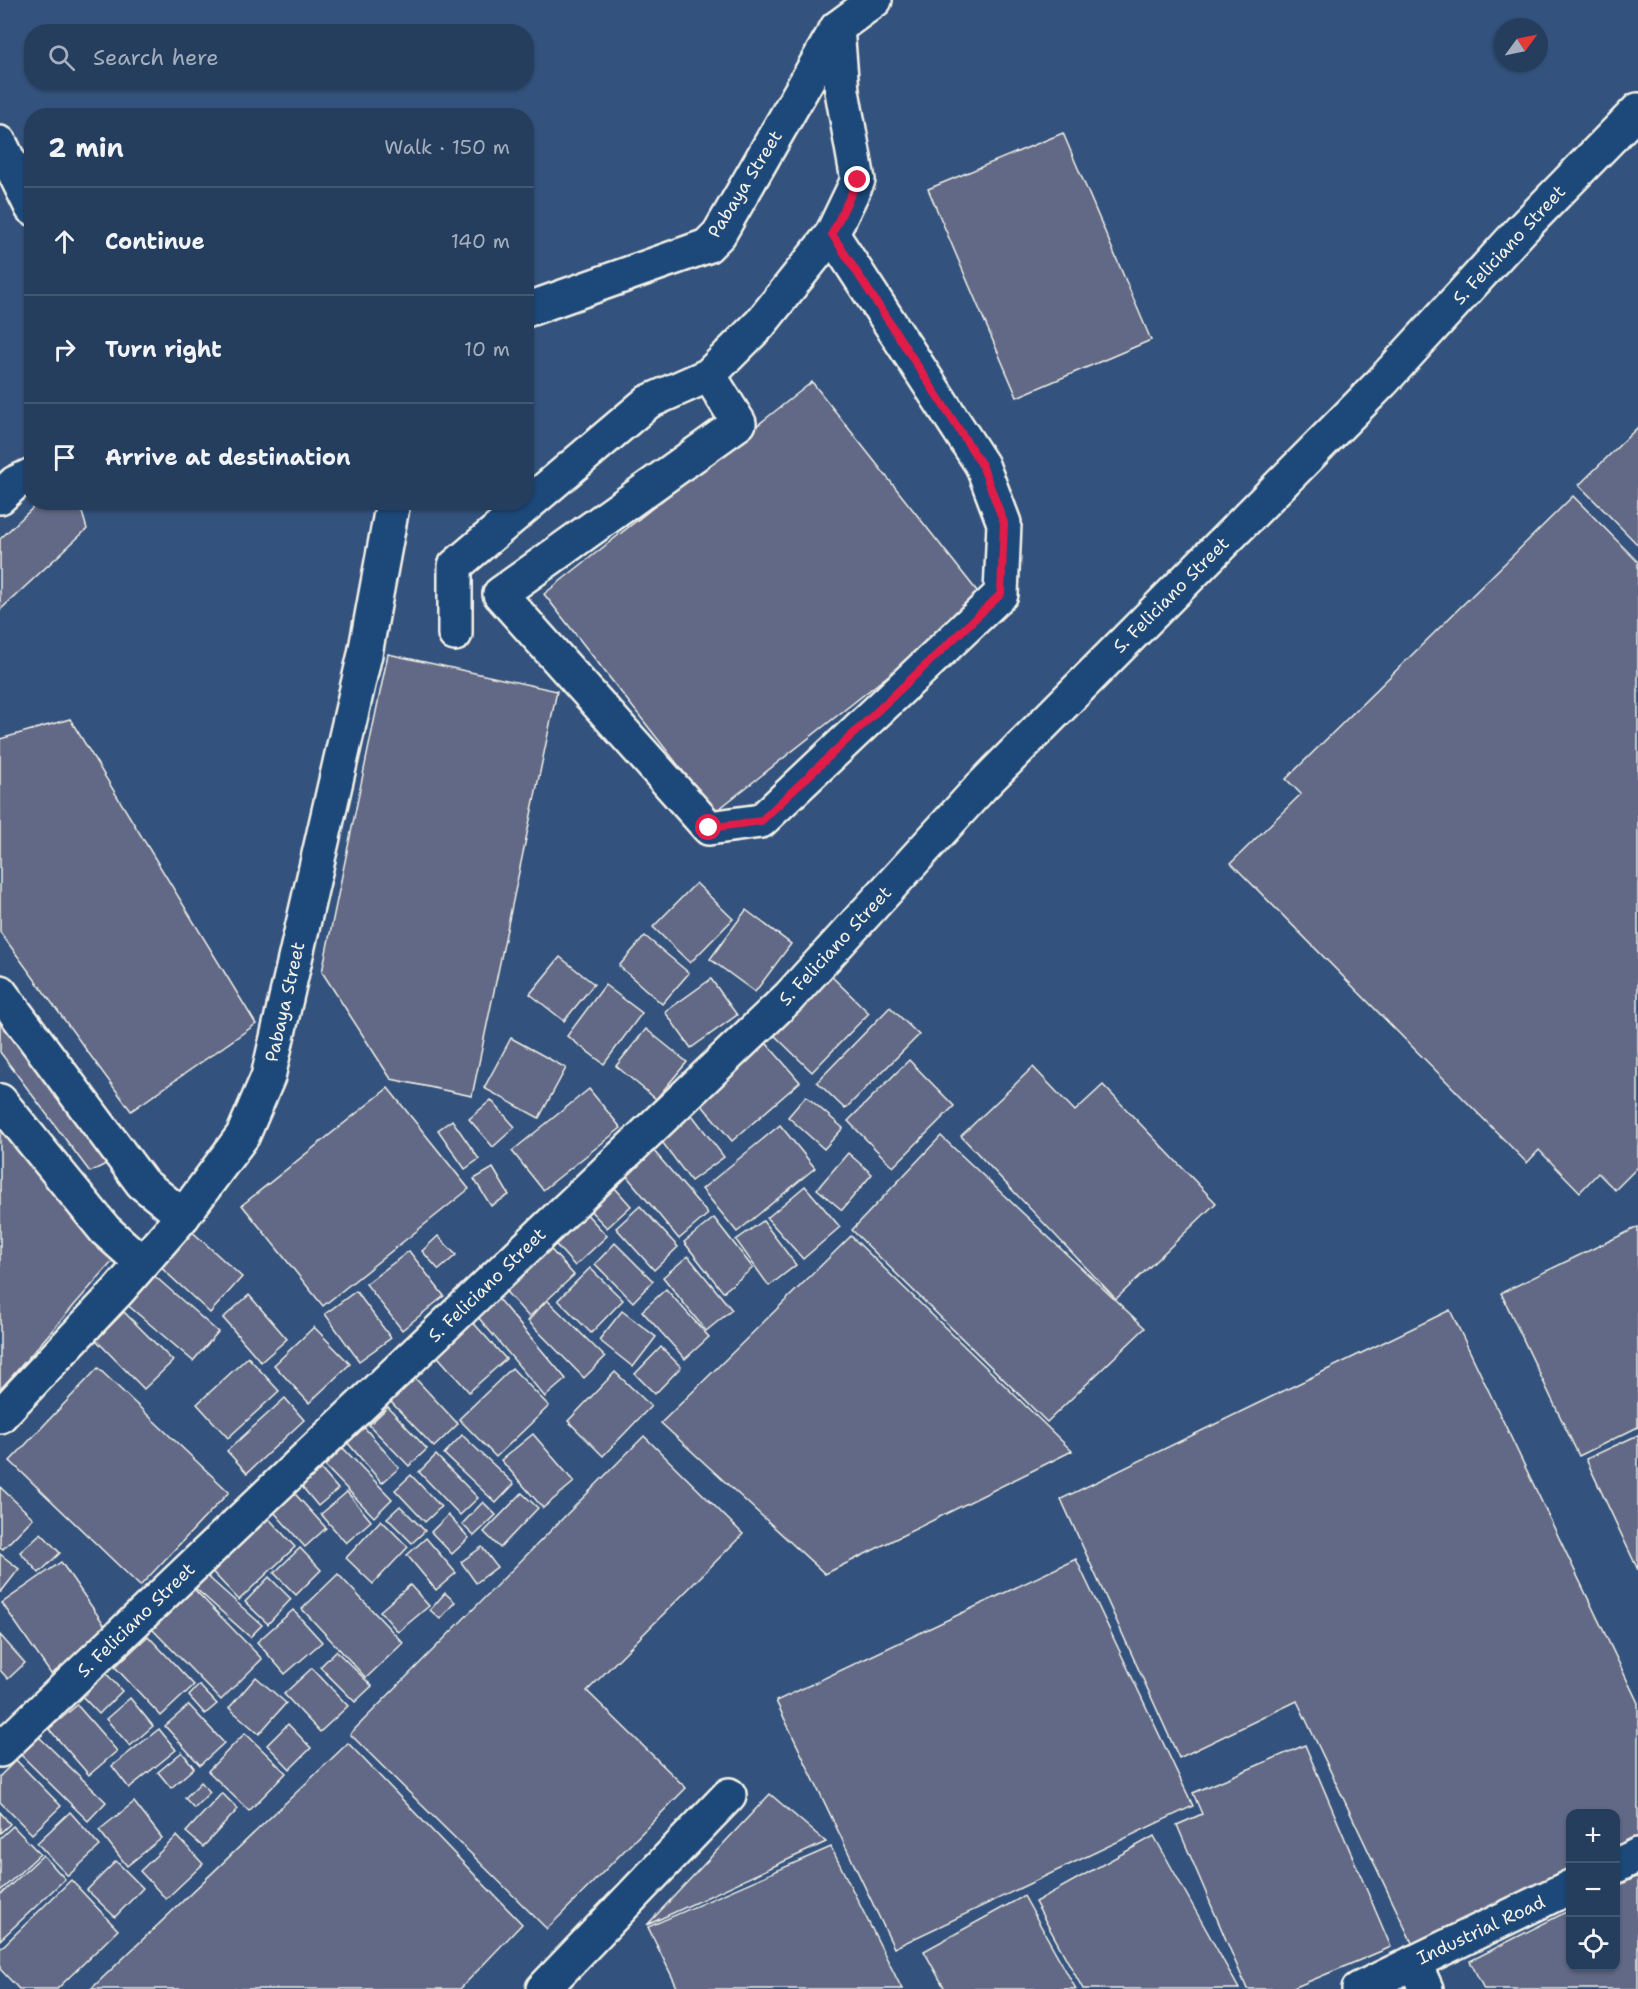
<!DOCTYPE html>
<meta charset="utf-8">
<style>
body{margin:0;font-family:"Shantell Sans",sans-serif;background:#2e4564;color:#f1f3f6}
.controls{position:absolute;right:18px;bottom:18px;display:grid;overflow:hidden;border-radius:12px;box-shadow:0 2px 4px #0004}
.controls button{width:54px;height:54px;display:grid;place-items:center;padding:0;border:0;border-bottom:2px solid #425773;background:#263e5e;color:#f1f3f6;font:30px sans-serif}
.compass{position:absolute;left:1494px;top:18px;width:54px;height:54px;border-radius:50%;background:#263e5e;box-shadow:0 2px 4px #0004;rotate:57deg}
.stop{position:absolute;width:18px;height:18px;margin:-14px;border:4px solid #e11d48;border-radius:50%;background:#fff}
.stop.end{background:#e11d48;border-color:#fff;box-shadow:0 2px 6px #0008}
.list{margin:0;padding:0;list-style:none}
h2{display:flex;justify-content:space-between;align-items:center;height:78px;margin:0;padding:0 24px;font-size:26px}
h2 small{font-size:20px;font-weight:400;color:#a4aebc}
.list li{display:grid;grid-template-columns:39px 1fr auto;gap:18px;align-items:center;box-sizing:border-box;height:108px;padding:0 24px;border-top:2px solid #425773}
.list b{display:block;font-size:22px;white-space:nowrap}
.list em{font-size:20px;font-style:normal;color:#a4aebc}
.icon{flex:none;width:33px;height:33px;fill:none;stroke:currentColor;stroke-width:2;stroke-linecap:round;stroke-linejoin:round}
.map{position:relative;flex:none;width:1638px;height:1989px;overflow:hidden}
.search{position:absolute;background:#263e5e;box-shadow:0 2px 4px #0004;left:24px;top:24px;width:510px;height:66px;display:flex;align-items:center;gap:15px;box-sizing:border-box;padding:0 21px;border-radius:24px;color:#a4aebc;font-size:22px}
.panel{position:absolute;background:#263e5e;box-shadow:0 2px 4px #0004;left:24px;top:108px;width:510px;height:402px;border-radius:24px}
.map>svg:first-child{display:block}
</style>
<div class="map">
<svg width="1638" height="1989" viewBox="0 0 1638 1989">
<rect width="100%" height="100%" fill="#33537e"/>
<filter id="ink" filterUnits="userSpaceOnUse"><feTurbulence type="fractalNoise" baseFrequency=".0167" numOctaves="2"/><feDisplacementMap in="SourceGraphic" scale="12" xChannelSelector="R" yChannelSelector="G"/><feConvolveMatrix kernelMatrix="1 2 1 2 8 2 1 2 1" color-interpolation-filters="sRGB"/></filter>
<g filter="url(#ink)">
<g fill="#626986" stroke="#f4f1e8" stroke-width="1.5">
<polygon points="1063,133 1151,340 1017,397 928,189"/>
<polygon points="812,382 984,600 715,812 544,594"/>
<polygon points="1638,427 1638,545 1579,485"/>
<polygon points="1573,496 1638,562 1638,1167 1615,1190 1598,1173 1580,1192 1539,1150 1527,1163 1231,863 1301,794 1286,779"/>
<polygon points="39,502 79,502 87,529 0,610 0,539"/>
<polygon points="388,654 557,691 472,1096 391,1079 322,972"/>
<polygon points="70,719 256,1024 131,1111 0,932 0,739"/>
<polygon points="696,883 733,919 690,963 653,927"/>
<polygon points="746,910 791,944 755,992 710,959"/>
<polygon points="645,936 689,973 662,1004 619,966"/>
<polygon points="560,957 594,984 564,1021 530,994"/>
<polygon points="827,972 869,1013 812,1072 770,1031"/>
<polygon points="711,979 737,1015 691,1048 665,1012"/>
<polygon points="605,985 642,1013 604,1064 567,1036"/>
<polygon points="0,998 116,1159 90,1172 0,1052"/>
<polygon points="890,1007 919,1035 845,1109 817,1082"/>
<polygon points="646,1029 687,1062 656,1099 616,1066"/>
<polygon points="761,1037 800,1082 732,1141 694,1096"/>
<polygon points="511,1038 566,1068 539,1118 484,1088"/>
<polygon points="909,1060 954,1106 893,1167 848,1121"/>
<polygon points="1033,1067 1075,1111 1103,1085 1216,1203 1116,1299 961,1136"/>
<polygon points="388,1088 469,1189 323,1306 242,1205"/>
<polygon points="589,1089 621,1128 543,1190 512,1151"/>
<polygon points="806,1096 843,1128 824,1149 788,1117"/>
<polygon points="491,1100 515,1127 493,1147 469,1119"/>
<polygon points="689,1111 724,1157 691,1181 657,1135"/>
<polygon points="0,1113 119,1254 0,1390"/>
<polygon points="452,1120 479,1159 465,1169 438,1130"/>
<polygon points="780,1125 815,1168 737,1232 702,1189"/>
<polygon points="941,1136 1145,1328 1047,1422 852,1230"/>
<polygon points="653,1150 708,1214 679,1239 625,1174"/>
<polygon points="848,1153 872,1174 842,1210 817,1189"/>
<polygon points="493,1168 509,1195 491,1206 474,1179"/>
<polygon points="606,1178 631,1206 607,1228 581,1201"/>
<polygon points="805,1186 840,1227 803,1259 767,1218"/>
<polygon points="640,1206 678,1247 654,1270 616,1228"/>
<polygon points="581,1208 607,1236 575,1266 549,1237"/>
<polygon points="714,1218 753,1268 723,1292 684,1242"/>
<polygon points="763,1221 796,1265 769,1286 736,1240"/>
<polygon points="187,1227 242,1277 210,1313 155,1262"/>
<polygon points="1638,1227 1638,1427 1579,1456 1501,1293"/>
<polygon points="438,1236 456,1255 439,1270 422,1251"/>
<polygon points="851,1236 1072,1451 825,1574 661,1423"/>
<polygon points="544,1242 574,1275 529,1317 499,1284"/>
<polygon points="615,1243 653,1281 633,1302 595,1264"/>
<polygon points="409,1251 444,1296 402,1330 366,1284"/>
<polygon points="688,1256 732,1310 706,1331 663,1277"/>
<polygon points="590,1268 623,1300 591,1333 558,1300"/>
<polygon points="150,1272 218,1332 193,1361 124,1302"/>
<polygon points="666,1289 709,1337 685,1359 642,1311"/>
<polygon points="356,1291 391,1338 359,1361 325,1314"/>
<polygon points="494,1294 566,1379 545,1397 473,1311"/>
<polygon points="249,1295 287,1339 261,1362 223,1318"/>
<polygon points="547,1300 605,1357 584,1378 528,1321"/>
<polygon points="1450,1310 1638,1703 1638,1841 1616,1852 1616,1814 1570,1814 1570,1873 1414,1947 1297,1701 1179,1758 1061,1499"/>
<polygon points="622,1311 656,1337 633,1367 599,1340"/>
<polygon points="124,1312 173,1361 144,1389 96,1340"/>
<polygon points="468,1317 506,1359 469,1392 432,1350"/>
<polygon points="314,1327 350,1364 309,1403 274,1365"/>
<polygon points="661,1347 681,1367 655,1394 635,1374"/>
<polygon points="248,1357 279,1391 228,1438 197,1404"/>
<polygon points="98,1368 229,1492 140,1586 10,1461"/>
<polygon points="512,1368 549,1406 496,1457 459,1419"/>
<polygon points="615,1372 651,1406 603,1456 568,1421"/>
<polygon points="415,1378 458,1424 434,1447 390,1401"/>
<polygon points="285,1398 304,1420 247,1473 227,1451"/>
<polygon points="388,1407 427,1449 409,1466 369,1425"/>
<polygon points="358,1420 399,1468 382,1483 341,1435"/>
<polygon points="533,1434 574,1482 543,1508 501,1460"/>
<polygon points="462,1435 514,1484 496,1503 444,1454"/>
<polygon points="1638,1435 1638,1570 1586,1459"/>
<polygon points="644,1436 743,1534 587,1691 686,1788 547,1929 350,1734"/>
<polygon points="343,1448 392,1499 374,1517 325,1466"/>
<polygon points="436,1455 478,1498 460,1515 419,1472"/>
<polygon points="318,1466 338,1489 318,1506 299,1483"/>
<polygon points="411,1475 441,1507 425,1522 395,1490"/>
<polygon points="287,1485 326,1528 305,1547 266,1503"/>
<polygon points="0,1487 33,1518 3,1549 0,1547"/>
<polygon points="347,1492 371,1521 346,1543 321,1514"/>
<polygon points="522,1493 538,1508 500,1548 484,1532"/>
<polygon points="483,1502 496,1515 474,1536 462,1524"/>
<polygon points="400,1506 425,1531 412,1543 387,1518"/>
<polygon points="260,1509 295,1547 239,1600 204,1563"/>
<polygon points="448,1515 469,1538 452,1554 431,1532"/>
<polygon points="381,1520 408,1547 373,1584 346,1558"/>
<polygon points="41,1533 60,1553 39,1573 20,1552"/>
<polygon points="426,1538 456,1573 436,1590 407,1555"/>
<polygon points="482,1547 497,1567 476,1583 461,1562"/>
<polygon points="300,1548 321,1570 296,1595 274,1573"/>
<polygon points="0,1554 19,1569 1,1592 0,1591"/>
<polygon points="1076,1559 1193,1806 894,1948 776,1701"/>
<polygon points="61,1562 110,1633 51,1674 2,1603"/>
<polygon points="205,1574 262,1625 250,1637 194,1587"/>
<polygon points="338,1574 403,1643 366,1678 302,1609"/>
<polygon points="269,1577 291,1599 268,1624 245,1602"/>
<polygon points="410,1585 429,1606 398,1632 380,1611"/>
<polygon points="193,1588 262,1659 221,1700 152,1629"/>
<polygon points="445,1593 455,1602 440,1619 430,1610"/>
<polygon points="293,1610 322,1642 285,1674 257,1642"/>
<polygon points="0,1635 25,1663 8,1679 0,1670"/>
<polygon points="148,1636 194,1685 161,1716 115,1667"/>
<polygon points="336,1651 372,1686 355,1702 320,1667"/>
<polygon points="312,1668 348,1706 320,1732 284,1694"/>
<polygon points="104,1671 122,1691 99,1714 80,1694"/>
<polygon points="256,1677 286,1703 259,1734 229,1708"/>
<polygon points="199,1685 217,1704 205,1714 189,1696"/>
<polygon points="130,1698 153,1726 130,1746 106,1719"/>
<polygon points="77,1705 117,1751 89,1775 49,1729"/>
<polygon points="189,1705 224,1743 200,1765 165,1726"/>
<polygon points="288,1724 311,1748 290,1769 267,1745"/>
<polygon points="159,1729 176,1750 129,1788 112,1766"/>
<polygon points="245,1733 286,1773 249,1811 208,1771"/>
<polygon points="36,1734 106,1802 88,1821 18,1752"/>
<polygon points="348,1743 522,1924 460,1989 91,1989"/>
<polygon points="1305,1745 1391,1947 1291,1989 1247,1989 1177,1825 1202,1814 1193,1793"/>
<polygon points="182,1752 194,1768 171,1788 158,1772"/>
<polygon points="16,1760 61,1806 32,1834 0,1802 0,1776"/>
<polygon points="201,1782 210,1792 194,1808 185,1798"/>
<polygon points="222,1793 238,1809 203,1847 186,1832"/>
<polygon points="770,1794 826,1842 647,1925"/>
<polygon points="134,1802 162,1838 127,1866 99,1830"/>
<polygon points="0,1812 10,1824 0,1833"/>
<polygon points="70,1812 100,1846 68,1876 37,1843"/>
<polygon points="13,1826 40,1854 0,1891 0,1838"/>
<polygon points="177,1836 203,1864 166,1899 140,1871"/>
<polygon points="1154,1836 1198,1915 1239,1989 1083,1989 1035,1902"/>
<polygon points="831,1847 902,1989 678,1989 648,1927"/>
<polygon points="43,1855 65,1879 0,1940 0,1895"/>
<polygon points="116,1861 143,1888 115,1917 87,1890"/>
<polygon points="1638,1876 1638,1989 1484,1989 1470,1961 1570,1910 1570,1966 1616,1966 1616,1887"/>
<polygon points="71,1880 118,1930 57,1989 19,1989 0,1969 0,1949"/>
<polygon points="1024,1896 1076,1989 945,1989 924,1951"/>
</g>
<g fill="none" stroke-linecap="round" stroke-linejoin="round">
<g stroke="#f4f1e8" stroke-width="38">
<g id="minor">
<polyline points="0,143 32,208"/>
<polyline points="526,310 707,246 719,234 837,28 875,0"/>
<polyline points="709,375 739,423 500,594 709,828 761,821 1001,594 1004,523 982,465 832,234"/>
<polyline points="0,497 15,483 32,475"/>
<polyline points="455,634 455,566 648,402 709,375 760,324 832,234 858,180 842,91 837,28"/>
<polyline points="0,992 142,1183 183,1216"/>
<polyline points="0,1101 105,1230 142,1263"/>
<polyline points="0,1416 118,1291 183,1216 243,1135 268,1077 365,654 393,502"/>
<polyline points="0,1750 789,997 981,787 1382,382 1521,230 1638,110"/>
<polyline points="1616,1866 1638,1855"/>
<polyline points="1414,1962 1426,1989"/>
<polyline points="543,1989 729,1795"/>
<polyline points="1359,1989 1570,1887"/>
</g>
</g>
<use href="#minor" stroke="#1f4a7a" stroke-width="33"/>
</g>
</g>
<g fill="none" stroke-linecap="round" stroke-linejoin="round" filter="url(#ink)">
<polyline stroke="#e11d48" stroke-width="8" points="709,828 761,821 1001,594 1004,523 982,465 832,234 858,180"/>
</g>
<g text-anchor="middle" stroke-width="4.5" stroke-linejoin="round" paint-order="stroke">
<g font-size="18" fill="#f4f1e8" stroke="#1f4a7a">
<text transform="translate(745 184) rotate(-58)" y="6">Pabaya Street</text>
<text transform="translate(1509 245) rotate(-47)" y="6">S. Feliciano Street</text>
<text transform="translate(1171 595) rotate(-45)" y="6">S. Feliciano Street</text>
<text transform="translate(835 946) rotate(-47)" y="6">S. Feliciano Street</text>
<text transform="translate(285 1002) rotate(-77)" y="6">Pabaya Street</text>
<text transform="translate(487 1285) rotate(-44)" y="6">S. Feliciano Street</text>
<text transform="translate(136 1620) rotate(-44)" y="6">S. Feliciano Street</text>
<text transform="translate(1481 1930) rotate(-25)" y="6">Industrial Road</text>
</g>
</g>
</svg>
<div class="controls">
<button>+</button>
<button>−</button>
<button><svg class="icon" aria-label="locate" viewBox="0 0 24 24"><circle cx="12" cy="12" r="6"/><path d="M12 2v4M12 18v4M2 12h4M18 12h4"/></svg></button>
</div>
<svg class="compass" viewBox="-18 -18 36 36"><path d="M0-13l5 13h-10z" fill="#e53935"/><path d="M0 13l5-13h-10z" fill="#a4aebc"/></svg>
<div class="stop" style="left:709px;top:828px"></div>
<div class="stop end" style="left:858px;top:180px"></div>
<div class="search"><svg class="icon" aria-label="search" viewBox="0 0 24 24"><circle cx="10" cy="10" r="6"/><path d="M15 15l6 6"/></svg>Search here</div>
<section class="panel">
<h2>2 min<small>Walk · 150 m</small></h2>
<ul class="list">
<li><svg class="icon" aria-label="ahead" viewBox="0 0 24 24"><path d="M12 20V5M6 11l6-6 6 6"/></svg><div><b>Continue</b></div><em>140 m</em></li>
<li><svg class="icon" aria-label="right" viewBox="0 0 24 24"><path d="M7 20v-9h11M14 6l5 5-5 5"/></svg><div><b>Turn right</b></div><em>10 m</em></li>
<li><svg class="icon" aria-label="arrive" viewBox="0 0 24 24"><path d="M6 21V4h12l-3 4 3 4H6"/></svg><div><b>Arrive at destination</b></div></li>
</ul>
</section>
</div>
